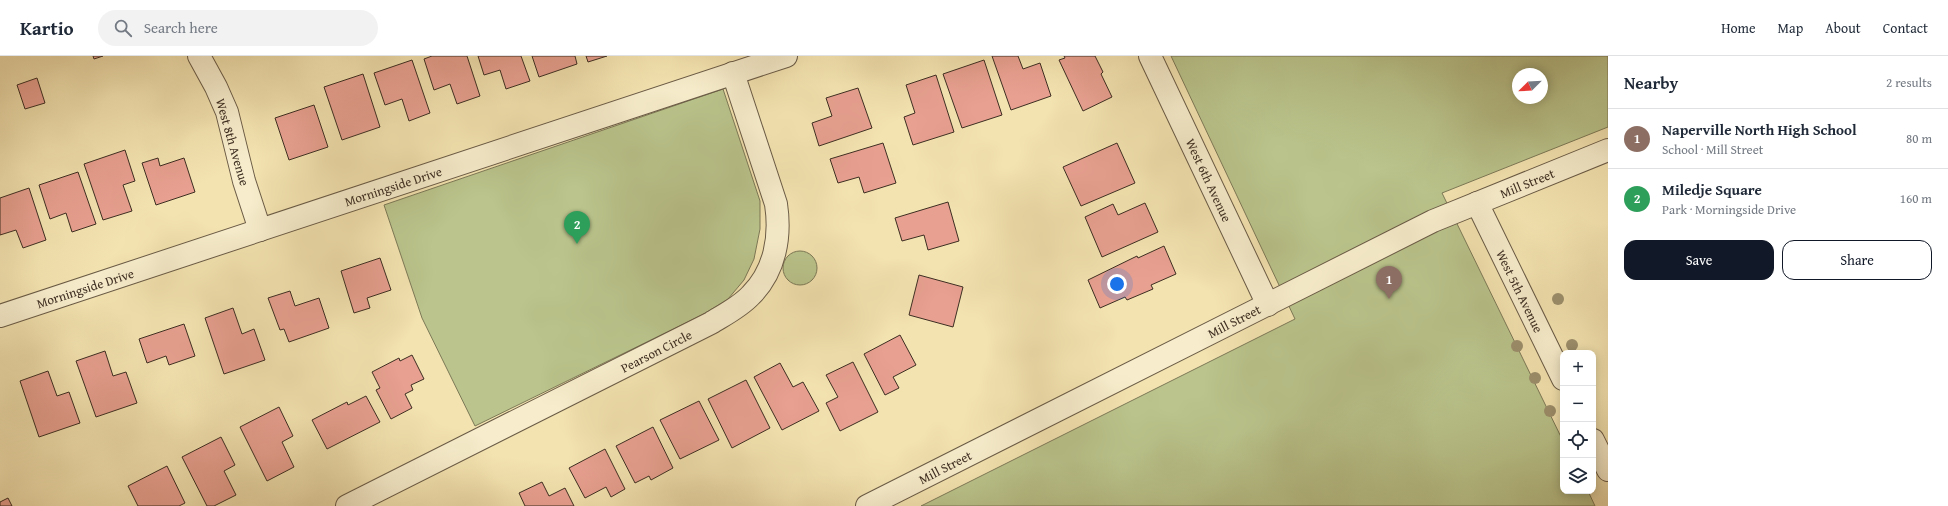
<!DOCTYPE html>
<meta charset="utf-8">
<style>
body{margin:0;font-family:"Gentium Book Plus",serif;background:#f2f2f3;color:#1f2937}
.controls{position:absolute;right:12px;bottom:12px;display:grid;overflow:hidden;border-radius:8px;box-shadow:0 2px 10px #0003}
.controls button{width:36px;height:36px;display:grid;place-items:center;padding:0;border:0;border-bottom:1px solid #e0e1e3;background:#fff;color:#1f2937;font:20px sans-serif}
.compass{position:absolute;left:1512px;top:12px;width:36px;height:36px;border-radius:50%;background:#fff;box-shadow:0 2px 10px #0003;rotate:246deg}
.you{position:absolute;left:1117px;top:228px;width:14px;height:14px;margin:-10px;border:3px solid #fff;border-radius:50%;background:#1a73e8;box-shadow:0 0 0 6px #1a73e833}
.badge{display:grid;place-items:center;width:26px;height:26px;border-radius:50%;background:#111827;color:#fff;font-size:13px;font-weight:700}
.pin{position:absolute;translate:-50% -33px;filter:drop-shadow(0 1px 2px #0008)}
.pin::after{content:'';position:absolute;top:21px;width:14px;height:12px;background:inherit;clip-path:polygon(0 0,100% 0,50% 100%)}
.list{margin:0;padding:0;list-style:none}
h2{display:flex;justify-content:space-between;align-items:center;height:52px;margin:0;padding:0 16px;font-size:17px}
h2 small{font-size:13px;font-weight:400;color:#747a83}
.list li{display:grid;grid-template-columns:26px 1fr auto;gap:12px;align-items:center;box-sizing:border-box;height:60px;padding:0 16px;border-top:1px solid #e0e1e3}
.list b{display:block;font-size:15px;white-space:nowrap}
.list p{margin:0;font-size:13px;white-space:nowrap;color:#747a83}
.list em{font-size:13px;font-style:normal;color:#747a83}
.actions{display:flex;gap:8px;padding:12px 16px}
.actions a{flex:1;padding:9px 0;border:1px solid #111827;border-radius:12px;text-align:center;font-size:14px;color:#111827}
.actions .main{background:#111827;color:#fff}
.icon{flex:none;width:22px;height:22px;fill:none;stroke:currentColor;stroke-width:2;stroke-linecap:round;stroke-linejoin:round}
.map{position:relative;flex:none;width:1608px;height:450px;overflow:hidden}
header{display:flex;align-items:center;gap:24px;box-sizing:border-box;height:56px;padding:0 20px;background:#fff;border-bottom:1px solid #e0e1e3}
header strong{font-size:19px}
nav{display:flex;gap:22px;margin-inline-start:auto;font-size:14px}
.search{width:280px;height:36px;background:#f2f2f3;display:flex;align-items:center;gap:10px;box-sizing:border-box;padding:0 14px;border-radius:22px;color:#747a83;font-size:15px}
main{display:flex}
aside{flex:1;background:#fff}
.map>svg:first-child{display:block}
</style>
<header>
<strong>Kartio</strong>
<div class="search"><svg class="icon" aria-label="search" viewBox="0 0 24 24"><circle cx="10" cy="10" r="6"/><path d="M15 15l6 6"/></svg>Search here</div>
<nav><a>Home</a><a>Map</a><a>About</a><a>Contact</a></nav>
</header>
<main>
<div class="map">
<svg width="1608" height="450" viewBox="0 0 1608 450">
<rect width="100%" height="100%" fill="#f3e3b0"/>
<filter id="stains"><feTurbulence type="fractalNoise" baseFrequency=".005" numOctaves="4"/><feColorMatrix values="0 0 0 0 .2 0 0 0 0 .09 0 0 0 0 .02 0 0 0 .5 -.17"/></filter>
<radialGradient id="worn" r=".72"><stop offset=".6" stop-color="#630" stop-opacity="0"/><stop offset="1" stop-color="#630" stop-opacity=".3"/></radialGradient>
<g fill="#bac48c" stroke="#7c7957" fill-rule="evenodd">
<path d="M1171,0H1608V71L1442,137L1563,385V435H1588L1595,450H921L1295,263ZM1518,18H1542V42H1518Z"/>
<polygon points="723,33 760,145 760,173 754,203 744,224 728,243 702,259 475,370 422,262 384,149"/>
<circle cx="800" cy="212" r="17"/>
</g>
<g fill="#e8a090" stroke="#3d2e22">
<polygon points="93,0 103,0 94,3"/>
<polygon points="432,0 467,0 480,40 457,48 450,28 434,34 424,3"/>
<polygon points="478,0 521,0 530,25 506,33 500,14 484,19"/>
<polygon points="532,0 575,0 577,8 539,21"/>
<polygon points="586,0 607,0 588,6"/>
<polygon points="992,0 1018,0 1023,13 1040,7 1051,40 1011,54"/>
<polygon points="1064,0 1095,0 1103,16 1101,18 1112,41 1083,55 1059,4 1065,2"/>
<polygon points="412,4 430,57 409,65 402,43 385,49 374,17"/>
<polygon points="984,4 1002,59 962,72 943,18"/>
<polygon points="363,18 380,71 342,84 324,31"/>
<polygon points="936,19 954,76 913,89 904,61 915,57 906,29"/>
<polygon points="37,22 45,47 25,53 17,29"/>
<polygon points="858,32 872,72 819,90 812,67 832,60 826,42"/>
<polygon points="314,49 328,91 289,104 275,62"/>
<polygon points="883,87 896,127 864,137 859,121 838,127 830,103"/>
<polygon points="1117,87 1135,127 1081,150 1063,111"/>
<polygon points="125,94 135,125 123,129 132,155 103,164 84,108"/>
<polygon points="158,102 160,110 184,102 195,136 156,149 142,107"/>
<polygon points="78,116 96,168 72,176 66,157 50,163 39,129"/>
<polygon points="29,132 46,184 23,192 16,174 0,179 0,142"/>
<polygon points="948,146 959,185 928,194 924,179 902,185 895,162"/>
<polygon points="1145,147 1158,176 1102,201 1085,161 1113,148 1118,159"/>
<polygon points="1164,190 1176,218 1151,229 1153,233 1127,244 1125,241 1100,252 1088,224 1137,200 1138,202"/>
<polygon points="380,202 391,234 367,242 370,252 354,257 341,215"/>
<polygon points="919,219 963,231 953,271 909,259"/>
<polygon points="290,235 295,250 319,242 329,272 289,286 284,273 280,274 268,242"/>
<polygon points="233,252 242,278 254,273 265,304 224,318 205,262"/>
<polygon points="184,268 195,300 169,309 166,300 147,307 139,283"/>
<polygon points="900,279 916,309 893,321 899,332 885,339 864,298"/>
<polygon points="105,295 113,320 126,316 137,347 96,361 76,305"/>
<polygon points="412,299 424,323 411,329 413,334 405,338 412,352 391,363 376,334 380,332 372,316 399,302 400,305"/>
<polygon points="853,306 878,356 840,375 826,347 838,341 826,319"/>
<polygon points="780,307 793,331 803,326 819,355 782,374 754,321"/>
<polygon points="48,315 57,340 69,336 80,367 39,381 20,325"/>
<polygon points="746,324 770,372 732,392 708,343"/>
<polygon points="366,340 380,366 327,393 312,364 347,346 348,349"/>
<polygon points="699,345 719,384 680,403 660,364"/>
<polygon points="279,351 293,380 282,386 294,411 267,425 240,371"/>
<polygon points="653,371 673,412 651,424 649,420 635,427 616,390"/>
<polygon points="221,381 235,409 224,415 236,439 214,450 207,450 182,401"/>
<polygon points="605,393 625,433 611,441 606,431 585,442 569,412"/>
<polygon points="167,410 185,447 179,450 138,450 128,430"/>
<polygon points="542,426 549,440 565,432 574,450 525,450 519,437"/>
<polygon points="8,442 12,450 0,450 0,446"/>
</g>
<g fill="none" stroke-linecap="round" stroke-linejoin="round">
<g stroke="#6a5b46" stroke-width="24">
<g id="street">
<polyline points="199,0 216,31 227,56 244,125 260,174"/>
<polyline points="1150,0 1268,249"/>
<polyline points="1477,147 1563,323"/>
<polyline points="0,260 786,0"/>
<polyline points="1593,384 1608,414"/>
<path d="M347,450L711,267C724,259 740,251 751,239C775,215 781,181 776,148L733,17"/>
<polyline points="867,450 1433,165 1608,94"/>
</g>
</g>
<use href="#street" stroke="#f7edcc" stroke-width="22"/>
</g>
<g fill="#9d906d">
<circle cx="1558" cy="243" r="6"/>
<circle cx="1572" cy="289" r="6"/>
<circle cx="1517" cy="290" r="6"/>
<circle cx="1535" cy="322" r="6"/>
<circle cx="1550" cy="355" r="6"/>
</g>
<g text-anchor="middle" stroke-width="3.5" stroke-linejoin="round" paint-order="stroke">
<g font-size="13" fill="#3d2e22" stroke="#f7edcc">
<text transform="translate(233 86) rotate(74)" y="5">West 8th Avenue</text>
<text transform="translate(1209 124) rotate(65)" y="5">West 6th Avenue</text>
<text transform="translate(1527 127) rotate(-22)" y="5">Mill Street</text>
<text transform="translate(393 130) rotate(-18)" y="5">Morningside Drive</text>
<text transform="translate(85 232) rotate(-18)" y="5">Morningside Drive</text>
<text transform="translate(1520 235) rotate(64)" y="5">West 5th Avenue</text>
<text transform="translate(1234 265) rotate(-27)" y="5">Mill Street</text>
<text transform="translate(656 295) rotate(-27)" y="5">Pearson Circle</text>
<text transform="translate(945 411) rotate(-27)" y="5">Mill Street</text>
</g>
</g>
<rect width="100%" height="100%" filter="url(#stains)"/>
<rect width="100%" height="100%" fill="url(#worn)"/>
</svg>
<div class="controls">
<button>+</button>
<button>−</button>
<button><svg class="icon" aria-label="locate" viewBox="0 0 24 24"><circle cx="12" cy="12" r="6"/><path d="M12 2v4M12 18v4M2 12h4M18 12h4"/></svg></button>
<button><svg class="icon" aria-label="layers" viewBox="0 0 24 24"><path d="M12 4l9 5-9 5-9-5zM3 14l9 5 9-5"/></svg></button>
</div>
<svg class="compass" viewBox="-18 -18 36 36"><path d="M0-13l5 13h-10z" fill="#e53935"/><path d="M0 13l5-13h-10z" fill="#747a83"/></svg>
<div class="you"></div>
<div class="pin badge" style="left:1389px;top:243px;background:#8d6e63">1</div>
<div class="pin badge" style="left:577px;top:188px;background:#2e9e5b">2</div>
</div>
<aside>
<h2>Nearby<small>2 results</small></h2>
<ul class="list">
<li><span class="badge" style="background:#8d6e63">1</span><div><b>Naperville North High School</b><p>School · Mill Street</p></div><em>80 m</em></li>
<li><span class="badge" style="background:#2e9e5b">2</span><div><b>Miledje Square</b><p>Park · Morningside Drive</p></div><em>160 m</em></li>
</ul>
<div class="actions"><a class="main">Save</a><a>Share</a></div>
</aside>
</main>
